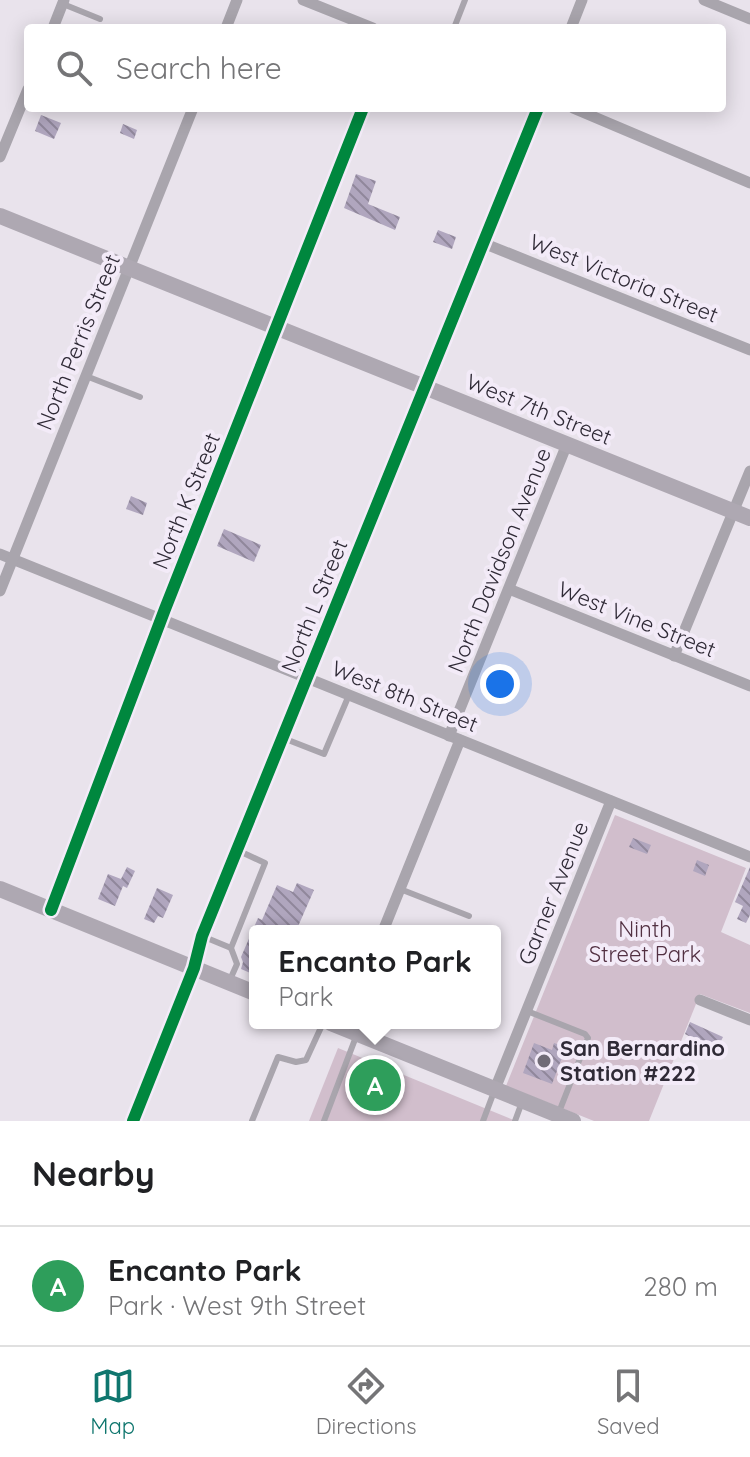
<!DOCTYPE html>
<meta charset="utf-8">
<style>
body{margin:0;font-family:Quicksand,sans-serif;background:#f6f6f6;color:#202124}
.you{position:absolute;left:500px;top:684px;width:28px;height:28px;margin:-20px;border:6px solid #fff;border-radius:50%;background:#1a73e8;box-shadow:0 0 0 12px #1a73e833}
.badge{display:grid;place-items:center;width:52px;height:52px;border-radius:50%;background:#0f766e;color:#fff;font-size:26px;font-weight:700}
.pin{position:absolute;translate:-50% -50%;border:4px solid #fff;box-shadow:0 2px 8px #0006}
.popup{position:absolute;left:249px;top:925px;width:252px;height:104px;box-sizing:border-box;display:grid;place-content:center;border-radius:8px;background:#fff;filter:drop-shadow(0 2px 6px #0005);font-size:26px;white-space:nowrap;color:#757577}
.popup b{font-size:30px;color:#202124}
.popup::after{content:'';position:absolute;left:50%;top:100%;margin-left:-16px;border:16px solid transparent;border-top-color:#fff}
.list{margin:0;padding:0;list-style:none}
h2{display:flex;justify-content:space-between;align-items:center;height:104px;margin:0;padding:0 32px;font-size:34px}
h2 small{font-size:26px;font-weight:400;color:#757577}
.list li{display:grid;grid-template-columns:52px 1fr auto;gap:24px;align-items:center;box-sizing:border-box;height:120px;padding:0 32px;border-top:2px solid #e0e0e0}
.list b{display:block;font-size:30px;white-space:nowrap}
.list p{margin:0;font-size:26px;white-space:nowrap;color:#757577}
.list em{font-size:26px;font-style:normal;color:#757577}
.icon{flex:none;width:44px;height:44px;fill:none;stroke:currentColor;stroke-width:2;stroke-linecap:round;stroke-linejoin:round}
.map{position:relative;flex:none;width:750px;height:1121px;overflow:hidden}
.search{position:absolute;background:#fff;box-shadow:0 4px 20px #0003;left:24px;right:24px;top:24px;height:88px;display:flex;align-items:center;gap:20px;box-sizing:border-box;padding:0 28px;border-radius:8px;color:#757577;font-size:30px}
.sheet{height:224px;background:#fff}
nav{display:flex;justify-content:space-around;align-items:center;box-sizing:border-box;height:112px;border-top:2px solid #e0e0e0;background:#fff;font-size:22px;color:#757577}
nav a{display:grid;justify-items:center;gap:4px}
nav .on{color:#0f766e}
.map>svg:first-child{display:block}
</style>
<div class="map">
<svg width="750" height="1121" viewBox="0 0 750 1121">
<defs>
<pattern id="building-back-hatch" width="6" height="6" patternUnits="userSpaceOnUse" patternTransform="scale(2)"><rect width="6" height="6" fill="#b0a6be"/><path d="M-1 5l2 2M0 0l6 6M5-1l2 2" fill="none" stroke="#90879b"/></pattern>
</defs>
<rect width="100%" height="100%" fill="#e9e3ec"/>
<g fill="#d1becc">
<polygon points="615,815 746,868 721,932 750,945 750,1013 700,994 649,1121 594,1121 506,1086"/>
<polygon points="338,1048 516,1121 309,1121"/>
</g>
<g fill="url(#building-back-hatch)">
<polygon points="41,115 61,123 54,139 35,131"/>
<polygon points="123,124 137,130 134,139 120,133"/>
<polygon points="356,174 376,181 368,204 400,217 395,230 344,208"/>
<polygon points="438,230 456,237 452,249 433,242"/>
<polygon points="131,496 147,503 143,515 126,509"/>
<polygon points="224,529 261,545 254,562 217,546"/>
<polygon points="633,838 651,845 647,854 629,847"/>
<polygon points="697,860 709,865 705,876 693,871"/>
<polygon points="127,867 135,871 127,888 123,886 115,906 98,899 108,874 121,879"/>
<polygon points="750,867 750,915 746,923 737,919 743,906 735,902"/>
<polygon points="297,883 314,890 296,931 255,931 255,975 241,969 243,962 241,957 258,918 262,920 277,885 293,892"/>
<polygon points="157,888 173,895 163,918 158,916 154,923 144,919"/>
<polygon points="690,1022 723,1037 721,1041 725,1044 721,1053 685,1034"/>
<polygon points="534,1043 552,1050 554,1043 566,1047 552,1084 523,1073"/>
</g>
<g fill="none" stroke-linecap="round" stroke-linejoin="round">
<g stroke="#a9a5ad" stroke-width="6">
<polyline points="63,4 100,19"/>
<polyline points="454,28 465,0"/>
<polyline points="86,376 140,397"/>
<polyline points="283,738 324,754 349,695"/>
<polyline points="400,889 469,916"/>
<polyline points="202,936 231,948"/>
<polyline points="229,982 237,964 231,948 265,863 237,850"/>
<polyline points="527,1011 585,1034 588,1038 559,1112"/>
<polyline points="252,1121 278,1057 296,1062 306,1060 323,1023"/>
<polyline points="324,1121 357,1034"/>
<polyline points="483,1121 495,1089"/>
<polyline points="515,1121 522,1102"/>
</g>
<g stroke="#a9a5ad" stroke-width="11">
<polyline points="303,0 373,28"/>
<polyline points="704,0 750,19"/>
<polyline points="53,28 64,0"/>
<polyline points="226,28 237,0"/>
<polyline points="571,28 582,0"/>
<polyline points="573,108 750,183"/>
<polyline points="0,157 28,89"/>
<polyline points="483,243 750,350"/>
<polyline points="0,554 750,857"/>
<polyline points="509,589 750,686"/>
<polyline points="0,591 193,108"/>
<polyline points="674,656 750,471"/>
<polyline points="449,736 567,444"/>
<polyline points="51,910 165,609 363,108"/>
<polyline points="383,931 460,740"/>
<polyline points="700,1000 750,1020"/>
<polyline points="495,1089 611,801"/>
<polyline points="133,1121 194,968 202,936 538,108"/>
</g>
<g stroke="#aea8b2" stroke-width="16">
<polyline points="0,216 750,518"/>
<polyline points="0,889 255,993"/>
<polyline points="331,1023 573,1121"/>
</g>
<g stroke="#f3ebf8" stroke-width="17">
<g id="cycleway">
<polyline points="51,910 165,609 363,108"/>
<polyline points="133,1121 194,968 202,936 538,108"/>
</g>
</g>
<use href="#cycleway" stroke="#00873e" stroke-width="12"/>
</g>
<circle fill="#706b76" stroke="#f3ebf8" stroke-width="3" cx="544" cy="1061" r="8"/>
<g text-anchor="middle" stroke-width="8" stroke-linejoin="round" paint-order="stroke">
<g font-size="22" fill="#2f2a36" stroke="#f3ebf8">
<text transform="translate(624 278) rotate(22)" y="8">West Victoria Street</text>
<text transform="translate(78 342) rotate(-68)" y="8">North Perris Street</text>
<text transform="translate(539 409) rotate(22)" y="8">West 7th Street</text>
<text transform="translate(186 501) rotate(-68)" y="8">North K Street</text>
<text transform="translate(499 560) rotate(-68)" y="8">North Davidson Avenue</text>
<text transform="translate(314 606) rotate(-68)" y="8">North L Street</text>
<text transform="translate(637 619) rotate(22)" y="8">West Vine Street</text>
<text transform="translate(405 696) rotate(22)" y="8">West 8th Street</text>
<text transform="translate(553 893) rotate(-68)" y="8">Garner Avenue</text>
</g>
<g font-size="22" fill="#523042" stroke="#f3ebf8">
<text x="645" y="937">Ninth<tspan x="645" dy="25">Street Park</tspan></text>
</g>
<g font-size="22" font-weight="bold" fill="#2f2a36" stroke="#f3ebf8" text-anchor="start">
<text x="560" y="1056">San Bernardino<tspan x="560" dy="25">Station #222</tspan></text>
</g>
</g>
</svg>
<div class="you"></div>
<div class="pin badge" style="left:375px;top:1085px;background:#2e9e5b">A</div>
<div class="popup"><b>Encanto Park</b>Park</div>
<div class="search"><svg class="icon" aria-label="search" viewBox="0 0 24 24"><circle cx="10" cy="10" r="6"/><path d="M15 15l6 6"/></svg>Search here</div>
</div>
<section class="sheet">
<h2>Nearby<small></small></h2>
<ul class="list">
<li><span class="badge" style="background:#2e9e5b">A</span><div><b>Encanto Park</b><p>Park · West 9th Street</p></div><em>280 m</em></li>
</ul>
</section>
<nav>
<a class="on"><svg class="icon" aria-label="map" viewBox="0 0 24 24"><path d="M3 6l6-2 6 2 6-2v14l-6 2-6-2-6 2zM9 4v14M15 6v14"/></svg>Map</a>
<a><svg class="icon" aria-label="directions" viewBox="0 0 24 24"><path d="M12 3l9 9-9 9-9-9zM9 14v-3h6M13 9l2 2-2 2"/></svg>Directions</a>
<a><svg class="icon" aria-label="saved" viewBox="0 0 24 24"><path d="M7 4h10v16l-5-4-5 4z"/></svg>Saved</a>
</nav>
